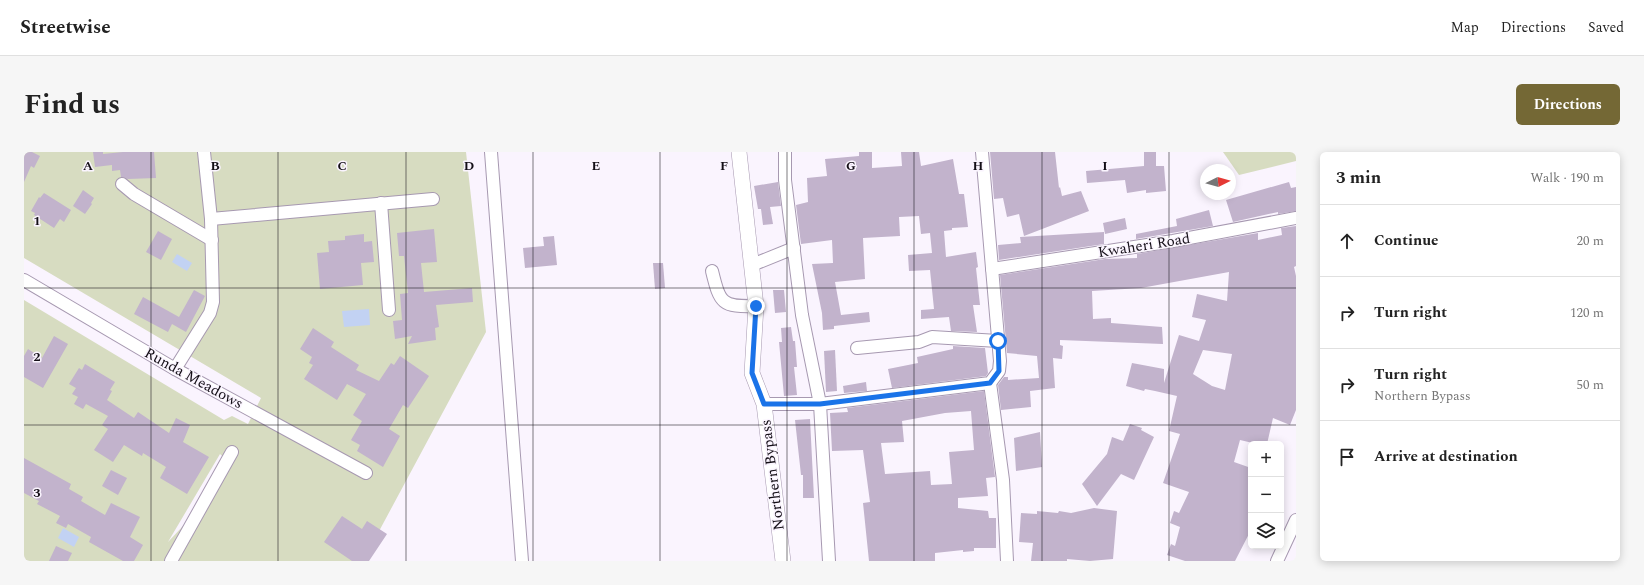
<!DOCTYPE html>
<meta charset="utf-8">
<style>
body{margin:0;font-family:Spectral,serif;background:#f6f6f6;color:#222}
.controls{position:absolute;right:12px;bottom:12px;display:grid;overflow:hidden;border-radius:6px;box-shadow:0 2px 10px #0003}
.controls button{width:36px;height:36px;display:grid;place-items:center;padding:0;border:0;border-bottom:1px solid #e0e0e0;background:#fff;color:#222;font:20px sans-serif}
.compass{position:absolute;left:1176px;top:12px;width:36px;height:36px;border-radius:50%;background:#fff;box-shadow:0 2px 10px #0003;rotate:85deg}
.stop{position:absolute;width:12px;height:12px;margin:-9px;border:3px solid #1a73e8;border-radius:50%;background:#fff}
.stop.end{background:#1a73e8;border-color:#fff;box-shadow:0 1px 4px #0008}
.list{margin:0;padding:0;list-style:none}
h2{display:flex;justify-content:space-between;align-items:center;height:52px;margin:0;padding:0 16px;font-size:17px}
h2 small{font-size:13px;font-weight:400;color:#767676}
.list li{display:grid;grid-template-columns:26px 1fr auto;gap:12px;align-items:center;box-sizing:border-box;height:72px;padding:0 16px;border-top:1px solid #e0e0e0}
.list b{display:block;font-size:15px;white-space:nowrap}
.list p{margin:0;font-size:13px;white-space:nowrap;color:#767676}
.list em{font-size:13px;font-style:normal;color:#767676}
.icon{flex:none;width:22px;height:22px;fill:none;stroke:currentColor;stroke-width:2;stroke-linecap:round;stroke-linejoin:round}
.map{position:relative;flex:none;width:1272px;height:409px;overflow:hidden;border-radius:6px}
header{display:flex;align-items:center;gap:24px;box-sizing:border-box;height:56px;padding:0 20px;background:#fff;border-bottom:1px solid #e0e0e0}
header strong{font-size:19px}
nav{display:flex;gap:22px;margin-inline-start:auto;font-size:14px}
.intro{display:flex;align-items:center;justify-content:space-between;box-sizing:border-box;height:96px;padding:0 24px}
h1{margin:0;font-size:28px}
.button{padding:10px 18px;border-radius:6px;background:#746835;color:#fff;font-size:14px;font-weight:700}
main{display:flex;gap:24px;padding:0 24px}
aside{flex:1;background:#fff;border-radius:6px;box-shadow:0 2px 10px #0003}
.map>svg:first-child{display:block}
</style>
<header>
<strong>Streetwise</strong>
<nav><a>Map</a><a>Directions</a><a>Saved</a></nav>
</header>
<div class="intro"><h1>Find us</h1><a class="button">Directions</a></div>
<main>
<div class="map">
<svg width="1272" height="409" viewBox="0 0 1272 409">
<rect width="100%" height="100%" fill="#faf4fe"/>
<g fill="#d7dcc1" fill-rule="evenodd">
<path d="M0,0H442L462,180L339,409H0V148L200,268L208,264L224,272L237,246L0,106ZM196,302L205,310L170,378L159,374L144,390Z"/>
<polygon points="1199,0 1272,0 1272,9 1215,23"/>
</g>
<g fill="#c2d2f3">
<polygon points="153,102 168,111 163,119 148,110"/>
<polygon points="345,157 346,173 320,175 318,159"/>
<polygon points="39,376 55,385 50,395 34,386"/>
</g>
<g fill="#c2b3cc" fill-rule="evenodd">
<polygon points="0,0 8,0 16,4 10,16 7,14 0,30"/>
<polygon points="69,0 79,0 79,2 99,0 130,0 132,26 104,27 97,25 96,18 88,19 88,13 71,15"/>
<polygon points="835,0 848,0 848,16 878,14 877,0 895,0 897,14 929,7 935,42 940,42 944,75 928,76 928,78 920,79 922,105 952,100 954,115 952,116 956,153 949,153 953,180 927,179 925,165 897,167 897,158 910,157 906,118 885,119 884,103 908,101 906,81 897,82 895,64 875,65 876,84 839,86 841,127 811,130 817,163 845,160 846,170 810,174 810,177 799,178 798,161 788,112 809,111 808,88 777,92 772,53 784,50 783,26 803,24 801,7 835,4"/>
<polygon points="966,0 1031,0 1035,36 1036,35 1038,44 1057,39 1065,59 1000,84 995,62 983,65 979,46 970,47"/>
<polygon points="1120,0 1132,0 1132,14 1140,14 1142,39 1122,41 1122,38 1103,41 1101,28 1063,31 1062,19 1120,14"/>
<polygon points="754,30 757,54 746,55 749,72 739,73 737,57 734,57 730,34"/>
<polygon points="1265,30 1267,36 1272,35 1272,59 1254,62 1254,60 1209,70 1202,48"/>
<polygon points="59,38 70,46 67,51 68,52 61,62 49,54"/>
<polygon points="20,41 47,58 40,70 36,67 30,76 10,63 11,61 7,59 15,45 16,46"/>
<polygon points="1185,58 1189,74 1112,87 1112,82 1153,74 1152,67"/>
<polygon points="1101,66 1103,77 1081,82 1079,71"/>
<path d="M1272,74V114L1270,115L1272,124V258L1266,273L1249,266L1243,292H1233L1216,288L1210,310L1227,316V378L1211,409H1161L1143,403L1147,392L1151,394L1156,375L1146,371L1150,359L1155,361L1165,340L1139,331L1156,282L1145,279L1153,244L1131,239L1121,237L1120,239L1102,234L1108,211L1140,217V231L1155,183L1175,189L1182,168L1168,165L1173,142L1203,149L1205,120L1117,136L1068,139L1069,167L1087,166V171L1138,175L1139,192L1036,188V193L1039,194L1038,207L1029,206L1031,236L1006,239L1007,255L977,258L974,233L980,225H984V228L1015,226L1013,204L983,201L976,123L1081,107L1113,106V102L1234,81V88L1258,83L1257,76ZM1179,198L1208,202L1201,238L1188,234L1169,222Z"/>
<polygon points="410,77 413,110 397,111 400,140 448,136 449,150 412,153 415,175 411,176 412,188 384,192 388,184 371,187 369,169 378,168 376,142 384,141 380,104 375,104 373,81"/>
<polygon points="134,79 148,87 137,108 122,100"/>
<polygon points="1080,80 1080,92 975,108 974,93 997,91 996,85"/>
<polygon points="340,82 340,90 348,89 350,110 337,111 339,133 296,137 293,101 305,100 304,89 321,88 321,84"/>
<polygon points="530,84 533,113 501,116 499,96 520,94 519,85"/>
<polygon points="629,111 639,111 641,136 631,137"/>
<polygon points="170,138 181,144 162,180 148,172 144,180 110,162 119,145 155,165"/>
<polygon points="749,138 760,138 762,160 751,161"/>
<polygon points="767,175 769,189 771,189 773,215 770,215 773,243 760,244 755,190 758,190 757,176"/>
<polygon points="289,176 310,190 307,195 335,213 332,218 355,229 367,211 370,213 376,204 405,224 384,256 379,253 365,277 376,284 359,315 333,299 336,293 327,288 338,269 329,263 342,242 323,232 313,248 280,227 289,213 285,211 288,205 276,197"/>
<polygon points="30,184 44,192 19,236 0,225 0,204 4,197 18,206"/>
<polygon points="929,194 961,196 964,221 962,224 868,236 864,217 894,211 893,205 929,197"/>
<polygon points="811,198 813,239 802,240 800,199"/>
<polygon points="61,212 91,230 86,238 88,239 83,248 110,266 114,260 145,281 152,266 166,273 159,290 185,305 163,342 136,326 142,315 119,301 118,304 100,293 89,310 70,298 84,277 78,273 84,264 62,252 59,257 50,252 54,245 48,242 52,236 45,232 55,216 58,218"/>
<polygon points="842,230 843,239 820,241 819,234"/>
<path d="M960,239L971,325L962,326L964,344L934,346V356L964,359L965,366H972V396H950V399L939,400V398L911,401V409H845L839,351L846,350L839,298L808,299L806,261L824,260L823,256ZM947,259L950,298L925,300L928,332L907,333L906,319L861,322L857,291L880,290L878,269L921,261Z"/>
<polygon points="786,267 790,346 779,346 779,323 777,323 771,268"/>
<polygon points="1106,272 1118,276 1117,278 1130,285 1110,328 1097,322 1073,354 1058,332 1083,302 1088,285 1099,289"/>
<polygon points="1016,280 1018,315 992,319 990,286"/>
<polygon points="0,306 47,332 45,337 59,345 57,349 81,363 87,351 116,365 106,385 119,393 110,409 99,409 65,390 67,385 44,372 42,376 32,371 36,364 13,352 15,349 0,341"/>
<polygon points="87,318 103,326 94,343 78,334"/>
<polygon points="1070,356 1093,359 1089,407 1066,409 1043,407 1043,409 1007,409 1009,391 995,390 997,361 1013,362 1013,359 1034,361 1035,359 1047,361"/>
<polygon points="318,364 338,377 343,369 363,382 345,409 328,409 300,390"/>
<polygon points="32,394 48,401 44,409 25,409"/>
</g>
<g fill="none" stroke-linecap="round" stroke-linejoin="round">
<g stroke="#a799b1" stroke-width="14">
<g id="minor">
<polyline points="467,0 498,409"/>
<polyline points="761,0 761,28 778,163 796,252 805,409"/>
<polyline points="98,32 110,42 188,88"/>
<polyline points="357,51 365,158"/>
<polyline points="187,67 409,47"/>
<polyline points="728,113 770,96"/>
<polyline points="968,117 1149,89 1272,66"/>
<path d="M688,119C696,152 698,155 732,154"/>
<polyline points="0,128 151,217 342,321"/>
<polyline points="833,196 895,190 908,185 974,189"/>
<polyline points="151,217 186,161 189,150 187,67 180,0"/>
<polyline points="966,231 979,328 983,409"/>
<polyline points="740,252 796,252 966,231 975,219 976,209 958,0"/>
<polyline points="147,409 208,300"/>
<polyline points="1253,409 1272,368"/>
</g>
</g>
<g stroke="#a799b1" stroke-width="16">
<polyline id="major" points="715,0 732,154 728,221 740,252 759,409"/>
</g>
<use href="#minor" stroke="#fff" stroke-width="12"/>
<use href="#major" stroke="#fff" stroke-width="15"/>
</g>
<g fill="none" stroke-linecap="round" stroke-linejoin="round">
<polyline stroke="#1a73e8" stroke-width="5" points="732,154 728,221 740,252 796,252 966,231 975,219 974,189"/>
</g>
<path fill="none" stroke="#130e16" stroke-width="1" stroke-opacity="0.55" d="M127,0V409M254,0V409M382,0V409M509,0V409M636,0V409M763,0V409M890,0V409M1018,0V409M1145,0V409M0,136H1272M0,273H1272"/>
<g text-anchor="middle" stroke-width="3" stroke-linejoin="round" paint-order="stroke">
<g font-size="15" fill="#130e16" stroke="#faf4fe">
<text transform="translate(1120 93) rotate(-9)" y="5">Kwaheri Road</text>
<text transform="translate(170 226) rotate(29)" y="5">Runda Meadows</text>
<text transform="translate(748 323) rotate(-97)" y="5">Northern Bypass</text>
</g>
</g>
<g font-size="13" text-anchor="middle" font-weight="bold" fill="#130e16" stroke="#faf4fe" stroke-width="3" stroke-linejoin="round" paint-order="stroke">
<text x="64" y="18">A</text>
<text x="191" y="18">B</text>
<text x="318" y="18">C</text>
<text x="445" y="18">D</text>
<text x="572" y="18">E</text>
<text x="700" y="18">F</text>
<text x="827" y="18">G</text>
<text x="954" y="18">H</text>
<text x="1081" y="18">I</text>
<text x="13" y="73">1</text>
<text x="13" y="209">2</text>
<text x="13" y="345">3</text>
</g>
</svg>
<div class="controls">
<button>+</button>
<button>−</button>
<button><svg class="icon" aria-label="layers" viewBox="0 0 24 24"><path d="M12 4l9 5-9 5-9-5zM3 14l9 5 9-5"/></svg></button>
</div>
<svg class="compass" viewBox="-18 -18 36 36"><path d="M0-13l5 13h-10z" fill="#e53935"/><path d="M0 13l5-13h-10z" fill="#767676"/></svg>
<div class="stop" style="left:974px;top:189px"></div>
<div class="stop end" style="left:732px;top:154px"></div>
</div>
<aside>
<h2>3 min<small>Walk · 190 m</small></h2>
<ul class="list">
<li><svg class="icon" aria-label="ahead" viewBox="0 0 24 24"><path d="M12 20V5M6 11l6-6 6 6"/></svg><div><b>Continue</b></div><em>20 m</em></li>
<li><svg class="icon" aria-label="right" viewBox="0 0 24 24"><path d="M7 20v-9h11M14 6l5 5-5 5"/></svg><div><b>Turn right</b></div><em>120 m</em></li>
<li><svg class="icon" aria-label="right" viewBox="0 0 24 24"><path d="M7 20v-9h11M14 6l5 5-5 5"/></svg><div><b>Turn right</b><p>Northern Bypass</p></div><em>50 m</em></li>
<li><svg class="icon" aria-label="arrive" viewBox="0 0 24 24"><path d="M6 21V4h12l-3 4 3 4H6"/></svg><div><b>Arrive at destination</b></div></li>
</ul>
</aside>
</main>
